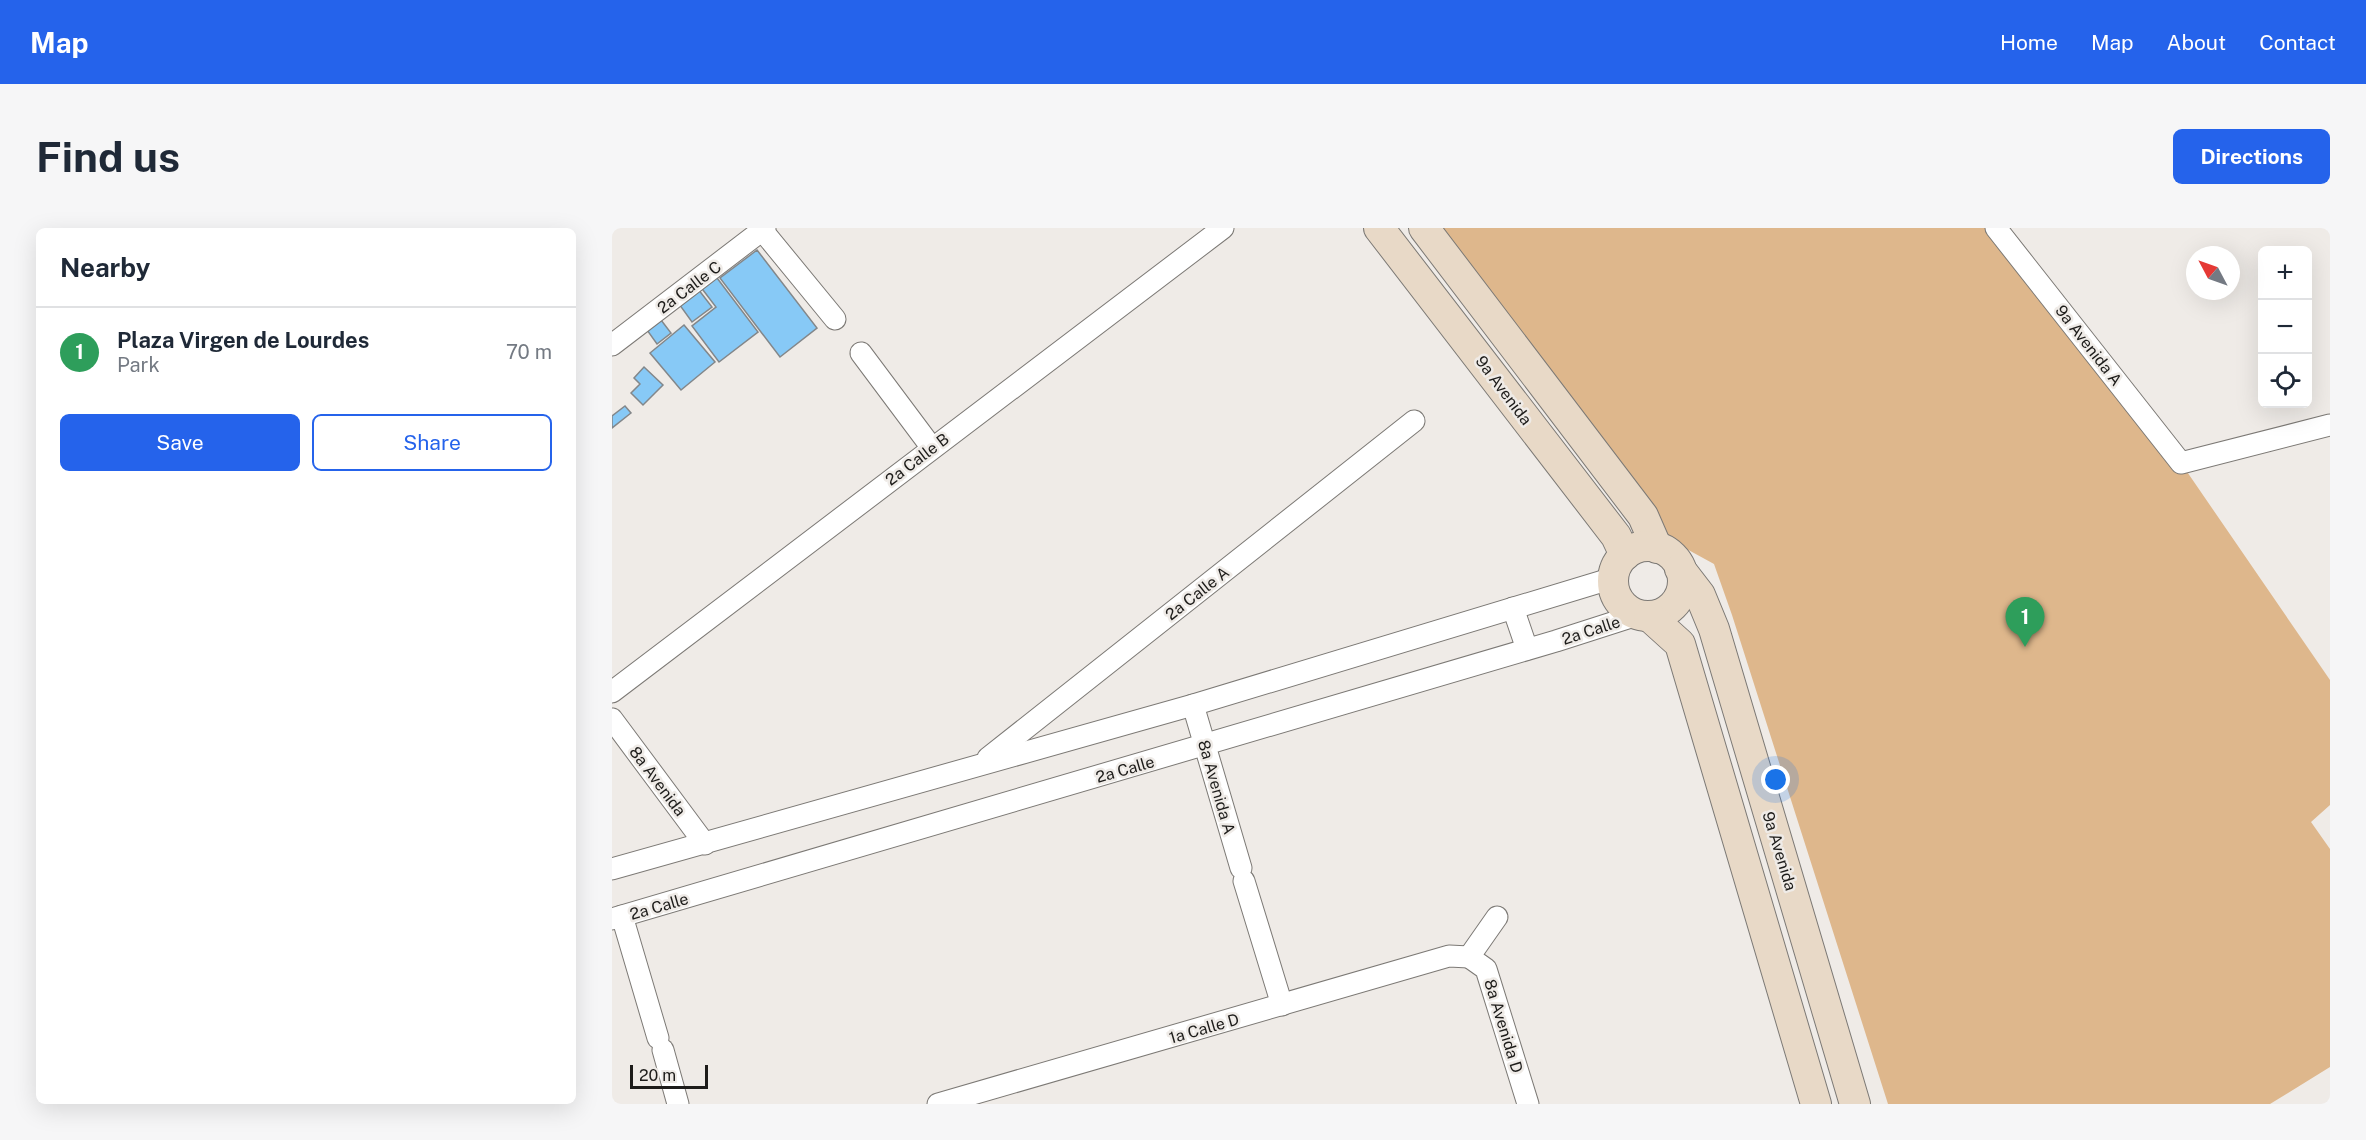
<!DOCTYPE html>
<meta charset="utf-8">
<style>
body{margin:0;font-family:"Public Sans",sans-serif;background:#f6f6f7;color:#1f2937}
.controls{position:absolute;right:18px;top:18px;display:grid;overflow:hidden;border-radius:9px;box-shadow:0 6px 24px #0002}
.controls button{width:54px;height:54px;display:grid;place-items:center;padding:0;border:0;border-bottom:2px solid #e0e1e3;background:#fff;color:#1f2937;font:30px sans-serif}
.compass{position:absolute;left:1574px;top:18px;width:54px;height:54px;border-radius:50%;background:#fff;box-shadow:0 6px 24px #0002;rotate:311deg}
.scale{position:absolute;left:18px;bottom:15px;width:78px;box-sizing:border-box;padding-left:6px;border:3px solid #1d1c1a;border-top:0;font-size:16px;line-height:21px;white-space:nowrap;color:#1d1c1a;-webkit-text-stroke:4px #efebe7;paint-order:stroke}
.you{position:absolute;left:1164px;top:552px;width:21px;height:21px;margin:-15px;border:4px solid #fff;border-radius:50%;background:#1a73e8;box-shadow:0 0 0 9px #1a73e833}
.badge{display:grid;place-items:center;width:39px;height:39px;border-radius:50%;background:#2563eb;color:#fff;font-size:20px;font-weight:700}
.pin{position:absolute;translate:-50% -50px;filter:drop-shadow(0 2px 3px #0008)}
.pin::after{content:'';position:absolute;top:32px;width:21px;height:18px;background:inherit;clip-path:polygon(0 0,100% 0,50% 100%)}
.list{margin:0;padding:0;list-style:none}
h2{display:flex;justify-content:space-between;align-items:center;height:78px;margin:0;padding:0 24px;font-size:26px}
h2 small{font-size:20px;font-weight:400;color:#747a83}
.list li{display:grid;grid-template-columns:39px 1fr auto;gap:18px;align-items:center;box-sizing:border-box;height:90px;padding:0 24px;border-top:2px solid #e0e1e3}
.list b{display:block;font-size:22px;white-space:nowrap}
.list p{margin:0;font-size:20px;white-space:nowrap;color:#747a83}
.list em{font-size:20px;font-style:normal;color:#747a83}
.actions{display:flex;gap:12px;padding:18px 24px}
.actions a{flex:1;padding:14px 0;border:2px solid #2563eb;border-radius:9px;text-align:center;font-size:21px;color:#2563eb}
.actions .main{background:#2563eb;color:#fff}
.icon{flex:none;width:33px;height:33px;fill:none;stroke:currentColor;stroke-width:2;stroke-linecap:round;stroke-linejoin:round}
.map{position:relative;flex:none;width:1718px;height:876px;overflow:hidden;border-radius:9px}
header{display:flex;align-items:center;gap:36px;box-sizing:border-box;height:84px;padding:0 30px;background:#2563eb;color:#fff}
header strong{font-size:28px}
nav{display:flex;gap:33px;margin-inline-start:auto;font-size:21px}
.intro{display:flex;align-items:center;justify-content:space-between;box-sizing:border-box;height:144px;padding:0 36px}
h1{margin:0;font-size:42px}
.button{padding:15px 27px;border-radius:9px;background:#2563eb;color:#fff;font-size:21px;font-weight:700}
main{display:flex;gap:36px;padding:0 36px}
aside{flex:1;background:#fff;border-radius:9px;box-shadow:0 6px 24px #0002}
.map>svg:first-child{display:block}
</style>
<header>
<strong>Map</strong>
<nav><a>Home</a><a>Map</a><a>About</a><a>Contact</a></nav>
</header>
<div class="intro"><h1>Find us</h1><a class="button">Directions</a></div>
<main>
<aside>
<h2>Nearby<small></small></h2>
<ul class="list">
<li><span class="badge" style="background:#2e9e5b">1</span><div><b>Plaza Virgen de Lourdes</b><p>Park</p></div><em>70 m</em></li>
</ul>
<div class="actions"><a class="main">Save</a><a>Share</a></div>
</aside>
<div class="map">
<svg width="1718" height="876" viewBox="0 0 1718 876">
<rect width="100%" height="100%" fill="#efebe7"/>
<polygon fill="#deb78c" points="812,0 1384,0 1569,235 1718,452 1718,577 1699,594 1718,621 1718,839 1658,876 1276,876 1120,387 1102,336 1060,313 1031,288"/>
<g fill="#87c9f6" stroke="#83878a" stroke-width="1.5">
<polygon points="145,22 205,100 168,129 108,50"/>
<polygon points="102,46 146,104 107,134 80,98 104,79 88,58"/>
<polygon points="86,61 100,79 80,94 67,76"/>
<polygon points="49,92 59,105 45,116 35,102"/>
<polygon points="72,97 103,134 69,162 38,125"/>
<polygon points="32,139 51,157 31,177 19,165 28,156 22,150"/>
<polygon points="13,178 19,185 0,200 0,188"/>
</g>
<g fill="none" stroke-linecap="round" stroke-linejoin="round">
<g stroke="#7c7975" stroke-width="23">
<g id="street">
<polyline points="1384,0 1569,235 1718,197"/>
<polyline points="150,2 223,91"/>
<polyline points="0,117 153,0"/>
<polyline points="249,125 320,220"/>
<polyline points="901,380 915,421"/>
<polyline points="0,464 611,0"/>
<polyline points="581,477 629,640"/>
<polyline points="0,491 93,616"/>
<polyline points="376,530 802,193"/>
<polyline points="0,641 581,477 1001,350"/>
<polyline points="632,653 670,777"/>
<polyline points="10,688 46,810"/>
<polyline points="0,691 944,413 1025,387"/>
<polyline points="857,729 874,741 916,876"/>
<polyline points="857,729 885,689"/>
<polyline points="51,822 66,876"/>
<polyline points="326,876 837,728 857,729"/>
</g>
</g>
<g stroke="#7c7975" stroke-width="32">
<g id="secondary">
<polyline points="767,0 1004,308 1013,327"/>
<polyline points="812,0 1031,288 1045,320"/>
<circle cx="1036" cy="353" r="35"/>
<polyline points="1068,341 1088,367 1102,401 1243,876"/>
<polyline points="1037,388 1068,416 1204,876"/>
</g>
</g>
<use href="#street" stroke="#fff" stroke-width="21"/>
<use href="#secondary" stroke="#e8d9c7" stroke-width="30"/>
</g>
<g text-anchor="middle" stroke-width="5" stroke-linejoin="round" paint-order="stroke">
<g font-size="16" fill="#1d1c1a" stroke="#efebe7">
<text transform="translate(77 59) rotate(-37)" y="6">2a Calle C</text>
<text transform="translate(1477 117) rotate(52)" y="6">9a Avenida A</text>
<text transform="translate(892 162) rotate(53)" y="6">9a Avenida</text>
<text transform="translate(305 231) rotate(-37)" y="6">2a Calle B</text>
<text transform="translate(585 365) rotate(-38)" y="6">2a Calle A</text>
<text transform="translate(979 402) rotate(-18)" y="6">2a Calle</text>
<text transform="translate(513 541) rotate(-16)" y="6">2a Calle</text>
<text transform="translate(46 553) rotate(53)" y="6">8a Avenida</text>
<text transform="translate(605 559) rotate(74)" y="6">8a Avenida A</text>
<text transform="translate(1168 623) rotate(73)" y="6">9a Avenida</text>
<text transform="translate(47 678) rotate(-16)" y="6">2a Calle</text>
<text transform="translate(892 798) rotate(73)" y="6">8a Avenida D</text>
<text transform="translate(592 800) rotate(-16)" y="6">1a Calle D</text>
</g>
</g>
</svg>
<div class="controls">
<button>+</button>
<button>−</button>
<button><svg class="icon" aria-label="locate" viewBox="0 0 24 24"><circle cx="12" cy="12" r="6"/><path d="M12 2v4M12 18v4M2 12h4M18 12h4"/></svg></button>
</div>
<svg class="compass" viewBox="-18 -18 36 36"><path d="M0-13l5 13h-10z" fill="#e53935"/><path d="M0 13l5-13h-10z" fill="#747a83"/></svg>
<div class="scale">20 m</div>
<div class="you"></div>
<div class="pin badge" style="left:1413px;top:419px;background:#2e9e5b">1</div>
</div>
</main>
